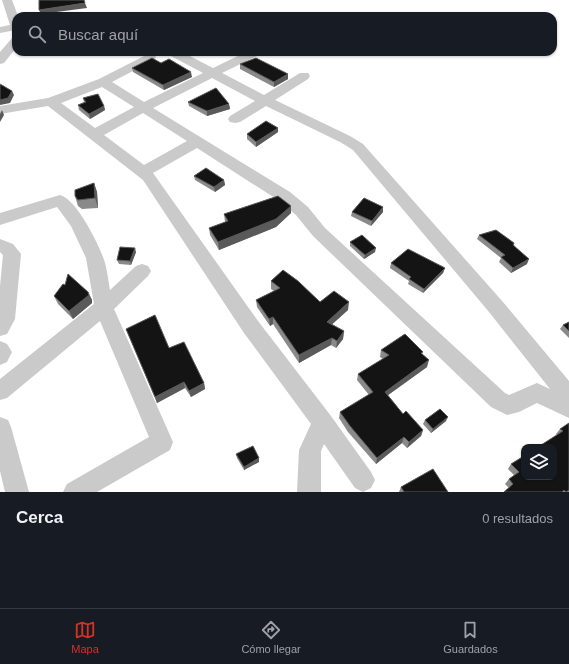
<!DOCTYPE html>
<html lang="es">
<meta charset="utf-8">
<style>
body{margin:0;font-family:Arial,sans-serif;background:#20242c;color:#f1f3f6}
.controls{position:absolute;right:12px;bottom:12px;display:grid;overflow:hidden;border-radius:8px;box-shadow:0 1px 3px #0004}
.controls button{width:36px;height:36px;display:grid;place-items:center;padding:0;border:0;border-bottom:1px solid #363941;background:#171b24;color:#f1f3f6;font:20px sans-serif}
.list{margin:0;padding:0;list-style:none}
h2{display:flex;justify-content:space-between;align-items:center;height:52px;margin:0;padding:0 16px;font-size:17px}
h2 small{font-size:13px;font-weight:400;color:#9ea1a6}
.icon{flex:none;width:22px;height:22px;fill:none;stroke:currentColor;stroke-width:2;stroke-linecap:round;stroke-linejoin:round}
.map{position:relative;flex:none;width:569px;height:492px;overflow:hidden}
.search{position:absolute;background:#171b24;box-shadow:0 1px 3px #0004;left:12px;right:12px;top:12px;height:44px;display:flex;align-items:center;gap:10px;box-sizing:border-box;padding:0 14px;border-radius:12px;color:#9ea1a6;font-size:15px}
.sheet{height:116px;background:#171b24}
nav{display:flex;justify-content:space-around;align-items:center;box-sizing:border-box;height:56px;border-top:1px solid #363941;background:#171b24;font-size:11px;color:#9ea1a6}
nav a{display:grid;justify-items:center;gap:2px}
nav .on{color:#d93025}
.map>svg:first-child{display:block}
</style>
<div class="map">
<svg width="569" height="492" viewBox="0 0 569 492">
<rect width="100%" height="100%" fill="#fff"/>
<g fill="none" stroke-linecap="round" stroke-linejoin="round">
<g fill="#cacaca" fill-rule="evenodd">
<polygon points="2,0 12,0 18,16 16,16 16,30 0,33 0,27 10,25"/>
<polygon points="16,37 16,48 4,63 0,64 0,52 12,38"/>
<path d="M167,52H182L213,68L246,52H261L259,55L222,73L264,95L300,73H308L310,76L308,79L275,100L350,136L363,144L503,302L569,381V418L537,403L519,412L507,415L491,407L313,236L296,215L278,200L197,148L153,173L258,321L331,416L371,472L375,480L371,488L363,492L355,488L324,444L321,451V492H297L299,450L311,424L244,333L143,180L48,106L0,114V106L48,98L99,79L150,53L154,54L156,57L154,60L112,82L144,102L203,73L169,55ZM212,78L255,101L230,116L228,119L230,122L235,123L240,122L266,106L340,142L353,150L489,312L550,389L537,383L509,395L505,393L325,228L308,207L290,192L153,108ZM102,87L134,107L95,128L61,103ZM143,113L187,141L144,165L104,135Z"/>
<path d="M60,195C76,199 97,241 103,257C107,267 108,279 110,290L136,266L142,264L148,266L151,271L148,276L114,309L173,442L170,450L97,492H63L67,484L149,437L100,321L7,398L0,400V379L94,304L86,258L71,226L57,207L0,225V213Z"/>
<polygon points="0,239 13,244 21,254 15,319 7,334 0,336 0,286 3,255 0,252"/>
<polygon points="0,341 7,344 12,352 7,362 0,365"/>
<polygon points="0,417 8,420 11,427 29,492 5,492 0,471"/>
</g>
</g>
<g fill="#8a8a8a">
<polygon points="161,63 192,77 164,90 133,72 132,68"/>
<polygon points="240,64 288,79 274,87 240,69"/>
<polygon points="83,98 104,106 105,110 90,119 79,110 78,105 84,102"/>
<polygon points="188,102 229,104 230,109 207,116 189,106"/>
<polygon points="278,128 278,132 256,147 247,139 247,134"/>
<polygon points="194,176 224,180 225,185 215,192 195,180"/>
<polygon points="94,183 97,192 98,208 82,209 78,206 75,196"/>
<polygon points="352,212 383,212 371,226 351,216"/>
<polygon points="291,213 276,227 219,250 210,235 209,228 225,222 224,214"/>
<polygon points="479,235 514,243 514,245 527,264 511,273 499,262 501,258 477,239"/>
<polygon points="350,242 375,252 364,259 350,246"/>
<polygon points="136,252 131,265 119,264 117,260"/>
<polygon points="391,263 445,268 443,273 423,293 408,284 409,281 390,268"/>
<polygon points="271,281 320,302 348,310 332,324 344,331 343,339 336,348 331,345 299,363 273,324 270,326 257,307 256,300 274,291 271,289"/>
<polygon points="88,292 92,300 92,303 73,319 58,304 54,296"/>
<polygon points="569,322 569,338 560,329 563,325"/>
<polygon points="126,329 204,383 205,389 191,397 185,388 157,403"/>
<polygon points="381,350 423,352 422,353 427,367 388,395 403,414 423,430 421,436 407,448 402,443 376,464 348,432 339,418 340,412 369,395 357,380 358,374 383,359 380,357"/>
<polygon points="425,420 446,421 431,433 423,424"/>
<polygon points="569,423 569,492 504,492 509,488 505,484 509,479 514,475 508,469 511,464 557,435 556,434 560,429"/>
<polygon points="236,454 259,462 244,470 237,458"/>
<polygon points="401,487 448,492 399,492"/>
</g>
<g fill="#5a5a5a">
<polygon points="85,3 87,8 41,14 39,10"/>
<polygon points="191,72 192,77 164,90 163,85"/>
<polygon points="288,74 288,79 274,87 274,82"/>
<polygon points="12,91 14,95 10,103 0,105 0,100"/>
<polygon points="229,104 230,109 207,116 207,111"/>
<polygon points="104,106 105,110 90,119 89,114"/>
<polygon points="2,110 4,115 0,122 0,114"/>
<polygon points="278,128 278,132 256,147 256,142"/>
<polygon points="224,180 225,185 215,192 214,187"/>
<polygon points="94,183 97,192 98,208 95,198"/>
<polygon points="291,206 291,213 276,227 219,250 218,242"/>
<polygon points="383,207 383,212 371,226 372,221"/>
<polygon points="135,248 136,252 131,265 130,261"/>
<polygon points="376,248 375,252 364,259 365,255"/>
<polygon points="529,259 527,264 511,273 513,268"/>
<polygon points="445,268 443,273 423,293 424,289"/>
<polygon points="88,292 92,300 92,303 73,319 69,311"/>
<polygon points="349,302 348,310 327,329 327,322"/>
<polygon points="273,317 273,324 270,326 269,319"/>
<polygon points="344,331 343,339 336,348 337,341"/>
<polygon points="332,338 331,345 299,363 299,355"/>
<polygon points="429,360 427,367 384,398 385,392"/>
<polygon points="184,382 185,388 157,403 155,397"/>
<polygon points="204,383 205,389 191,397 189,391"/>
<polygon points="448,417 446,421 431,433 433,429"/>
<polygon points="423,430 421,436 407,448 409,442"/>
<polygon points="404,437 402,443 376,464 377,458"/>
<polygon points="259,458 259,462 244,470 244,467"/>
</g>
<g fill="#141414" stroke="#5a5a5a">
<polygon points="39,0 84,0 85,3 39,10"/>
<polygon points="152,58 161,63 169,59 191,72 163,85 132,68"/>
<polygon points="256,58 288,74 274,82 240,64"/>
<polygon points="0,84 12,91 8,98 0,100"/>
<polygon points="216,88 229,104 207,111 188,102"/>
<polygon points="98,94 104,106 89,114 78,105 86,102 83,98"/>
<polygon points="266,121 278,128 256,142 247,134"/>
<polygon points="206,168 224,180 214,187 194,176"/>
<polygon points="94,183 95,198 78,200 75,196 75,190"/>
<polygon points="278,196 291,206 276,219 218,242 209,228 228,221 224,214"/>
<polygon points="364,198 383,207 372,221 352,212"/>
<polygon points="496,230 514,243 513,245 529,259 513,268 501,257 505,255 479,235"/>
<polygon points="362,235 376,248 365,255 350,242"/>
<polygon points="120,247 135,248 130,261 117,260"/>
<polygon points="408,249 445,268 424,289 409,279 411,277 391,263"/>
<polygon points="283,270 298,281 320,302 334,291 349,302 327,322 344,331 337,341 332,338 299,355 273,317 269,319 256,300 280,288 271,281"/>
<polygon points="68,274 88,292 89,295 69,311 54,296 63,284 65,285"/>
<polygon points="155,315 169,348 184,342 204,383 189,391 184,382 155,397 126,329"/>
<polygon points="569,322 569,331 563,325"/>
<polygon points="405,334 423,352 421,353 429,360 385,392 403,414 406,411 423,430 409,442 404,437 377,458 350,426 340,412 373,392 358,374 389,355 381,350"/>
<polygon points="440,409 448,417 433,429 425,420"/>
<polygon points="569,423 569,490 566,492 564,490 562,492 504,492 513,484 509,479 519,472 511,464 524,456 524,477 554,477 554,447 538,447 563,431 560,429"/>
<polygon points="253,446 259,458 244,467 236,454"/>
<polygon points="433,469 448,492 404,492 401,487"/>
</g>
</svg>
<div class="controls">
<button><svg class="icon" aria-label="layers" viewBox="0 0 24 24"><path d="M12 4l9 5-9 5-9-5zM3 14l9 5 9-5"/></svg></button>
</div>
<div class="search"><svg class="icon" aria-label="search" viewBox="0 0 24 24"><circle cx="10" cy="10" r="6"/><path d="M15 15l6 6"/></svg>Buscar aquí</div>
</div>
<section class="sheet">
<h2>Cerca<small>0 resultados</small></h2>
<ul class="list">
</ul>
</section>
<nav>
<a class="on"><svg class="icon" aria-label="map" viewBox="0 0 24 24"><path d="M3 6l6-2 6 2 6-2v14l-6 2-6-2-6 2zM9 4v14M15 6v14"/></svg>Mapa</a>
<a><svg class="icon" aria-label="directions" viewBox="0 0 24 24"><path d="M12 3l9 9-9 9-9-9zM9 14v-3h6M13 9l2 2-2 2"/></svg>Cómo llegar</a>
<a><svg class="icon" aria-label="saved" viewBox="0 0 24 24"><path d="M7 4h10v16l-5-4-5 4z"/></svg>Guardados</a>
</nav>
